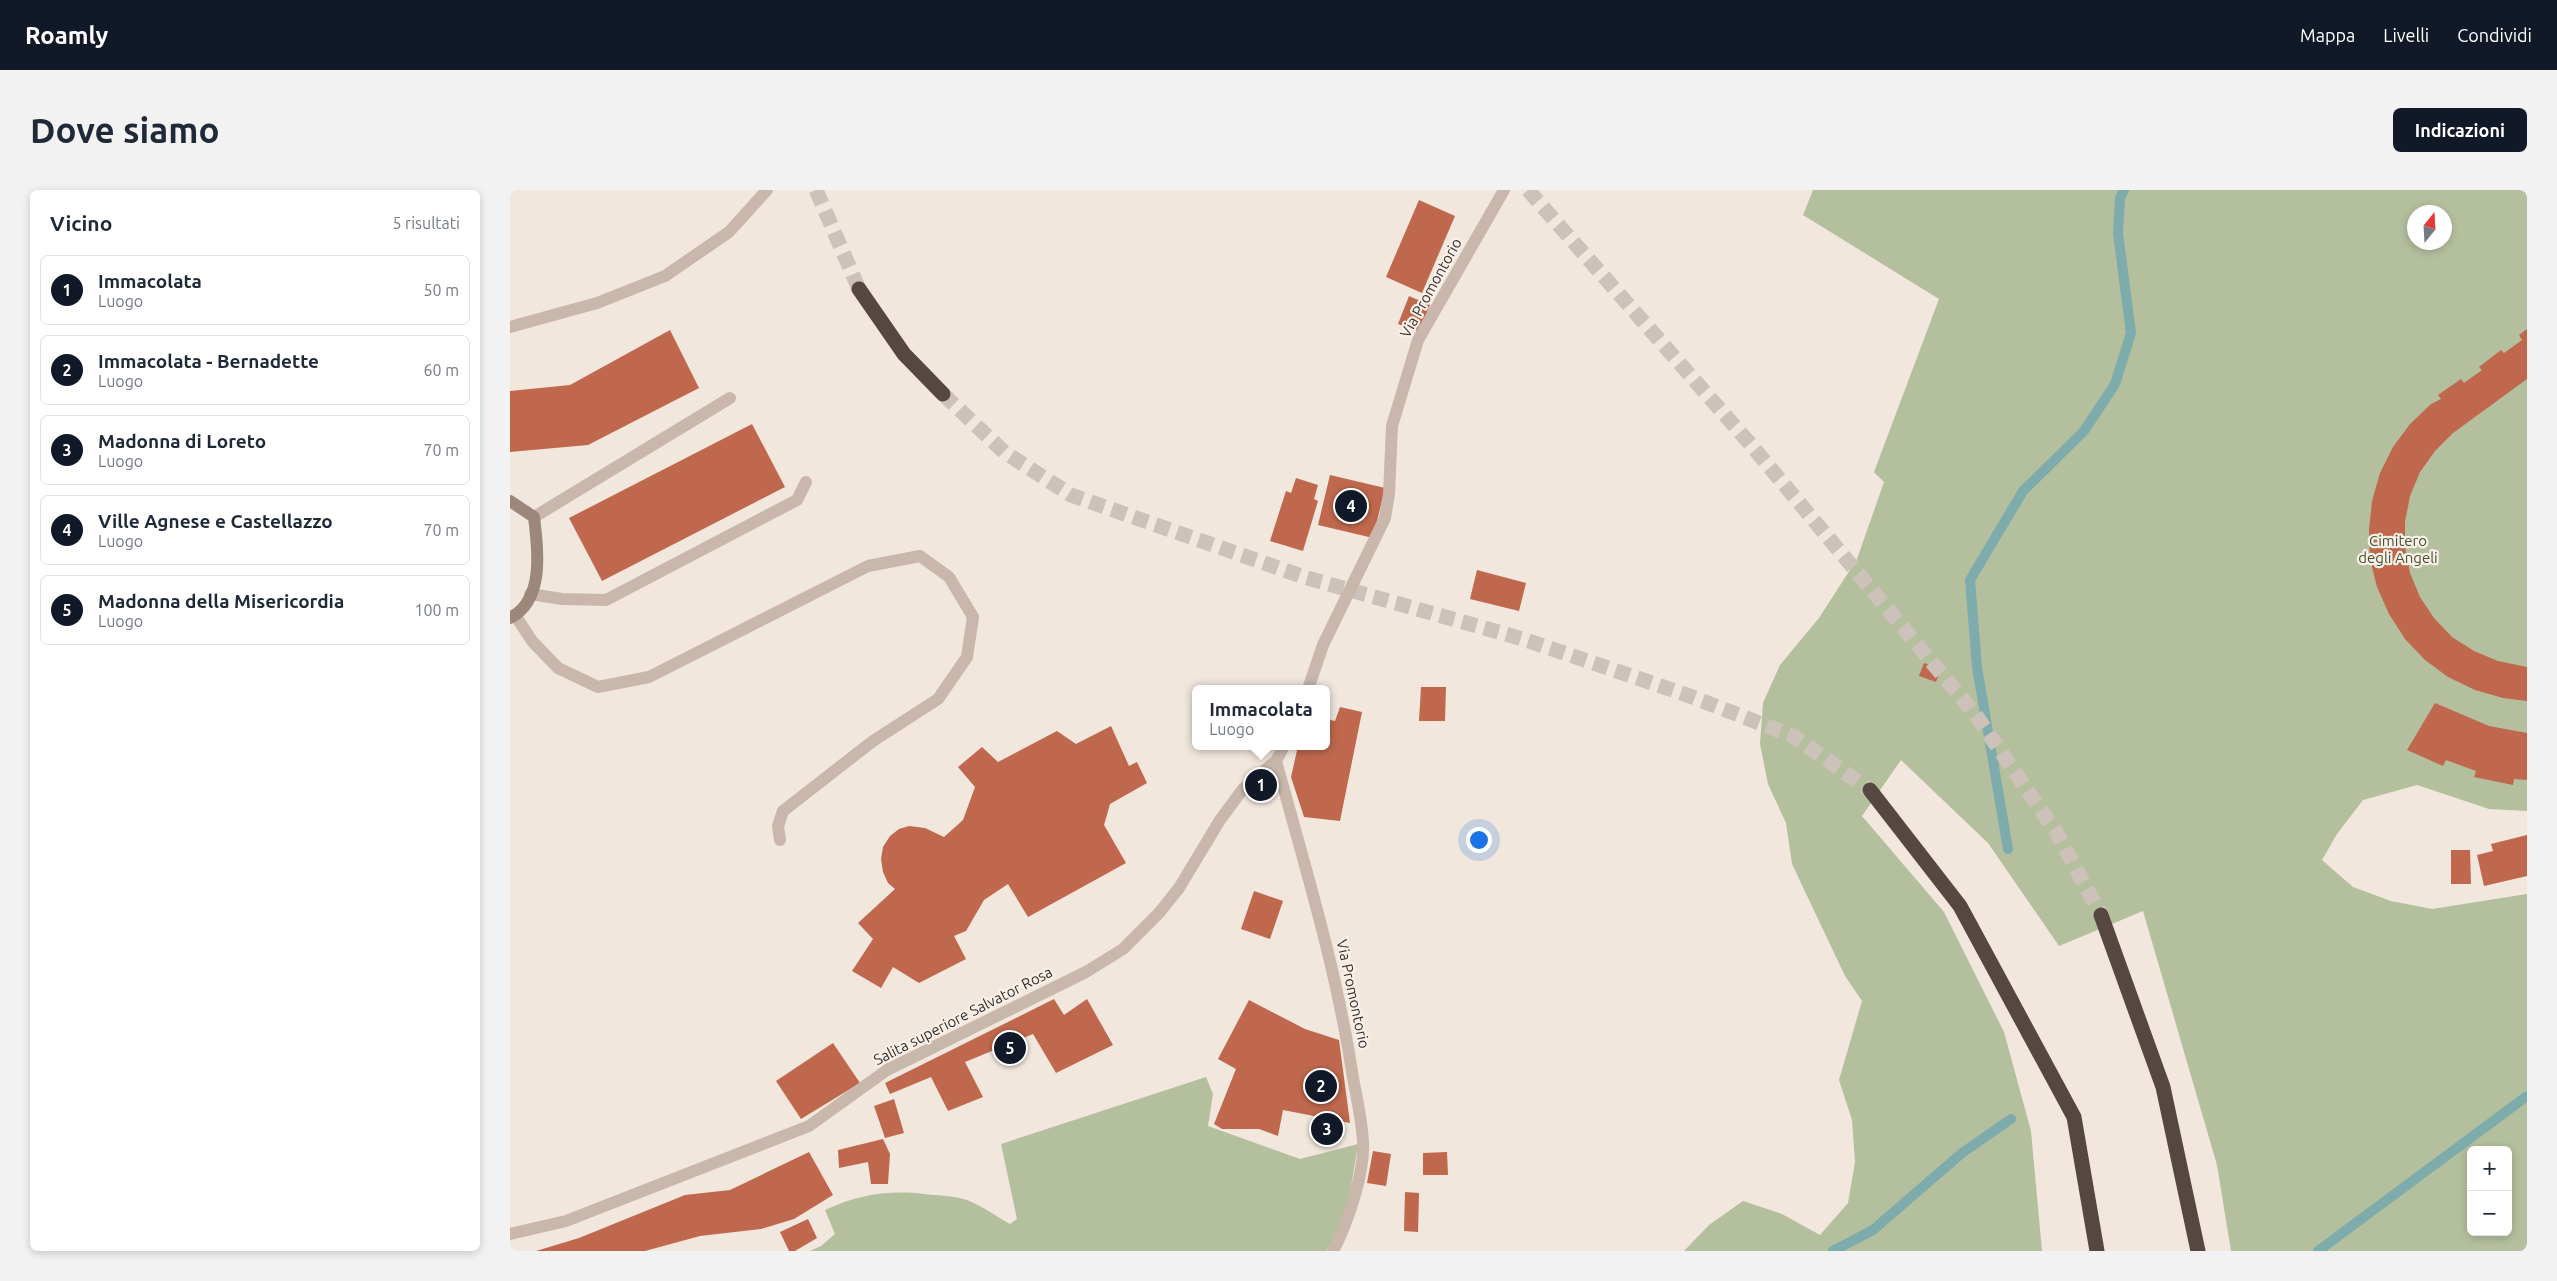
<!DOCTYPE html>
<html lang="it">
<meta charset="utf-8">
<style>
body{margin:0;font-family:Ubuntu,sans-serif;background:#f2f2f3;color:#1f2937}
.controls{position:absolute;right:15px;bottom:15px;display:grid;overflow:hidden;border-radius:8px;box-shadow:0 2px 8px #0003}
.controls button{width:45px;height:45px;display:grid;place-items:center;padding:0;border:0;border-bottom:1px solid #e0e1e3;background:#fff;color:#1f2937;font:25px sans-serif}
.compass{position:absolute;left:1897px;top:15px;width:45px;height:45px;border-radius:50%;background:#fff;box-shadow:0 2px 8px #0003;rotate:18deg}
.you{position:absolute;left:968px;top:649px;width:18px;height:18px;margin:-12px;border:4px solid #fff;border-radius:50%;background:#1a73e8;box-shadow:0 0 0 8px #1a73e833}
.badge{display:grid;place-items:center;width:32px;height:32px;border-radius:50%;background:#111827;color:#fff;font-size:16px;font-weight:700}
.pin{position:absolute;translate:-50% -50%;border:2px solid #fff;box-shadow:0 1px 5px #0006}
.popup{position:absolute;left:682px;top:495px;width:138px;height:65px;box-sizing:border-box;display:grid;place-content:center;border-radius:8px;background:#fff;filter:drop-shadow(0 1px 4px #0005);font-size:16px;white-space:nowrap;color:#747a83}
.popup b{font-size:19px;color:#1f2937}
.popup::after{content:'';position:absolute;left:50%;top:100%;margin-left:-10px;border:10px solid transparent;border-top-color:#fff}
.list{margin:0;padding:0;list-style:none}
h2{display:flex;justify-content:space-between;align-items:center;height:65px;margin:0;padding:0 20px;font-size:21px}
h2 small{font-size:16px;font-weight:400;color:#747a83}
.list li{display:grid;grid-template-columns:32px 1fr auto;gap:15px;align-items:center;box-sizing:border-box;height:70px;margin:0 10px 10px;padding:0 10px;border:1px solid #e0e1e3;border-radius:8px}
.list b{display:block;font-size:19px;white-space:nowrap}
.list p{margin:0;font-size:16px;white-space:nowrap;color:#747a83}
.list em{font-size:16px;font-style:normal;color:#747a83}
.map{position:relative;flex:none;width:2017px;height:1061px;overflow:hidden;border-radius:8px}
header{display:flex;align-items:center;gap:30px;box-sizing:border-box;height:70px;padding:0 25px;background:#111827;color:#fff}
header strong{font-size:24px}
nav{display:flex;gap:28px;margin-inline-start:auto;font-size:18px}
.intro{display:flex;align-items:center;justify-content:space-between;box-sizing:border-box;height:120px;padding:0 30px}
h1{margin:0;font-size:35px}
.button{padding:12px 22px;border-radius:8px;background:#111827;color:#fff;font-size:18px;font-weight:700}
main{display:flex;gap:30px;padding:0 30px}
aside{flex:1;background:#fff;border-radius:8px;box-shadow:0 2px 8px #0003}
.map>svg:first-child{display:block}
</style>
<header>
<strong>Roamly</strong>
<nav><a>Mappa</a><a>Livelli</a><a>Condividi</a></nav>
</header>
<div class="intro"><h1>Dove siamo</h1><a class="button">Indicazioni</a></div>
<main>
<aside>
<h2>Vicino<small>5 risultati</small></h2>
<ul class="list">
<li><span class="badge">1</span><div><b>Immacolata</b><p>Luogo</p></div><em>50 m</em></li>
<li><span class="badge">2</span><div><b>Immacolata - Bernadette</b><p>Luogo</p></div><em>60 m</em></li>
<li><span class="badge">3</span><div><b>Madonna di Loreto</b><p>Luogo</p></div><em>70 m</em></li>
<li><span class="badge">4</span><div><b>Ville Agnese e Castellazzo</b><p>Luogo</p></div><em>70 m</em></li>
<li><span class="badge">5</span><div><b>Madonna della Misericordia</b><p>Luogo</p></div><em>100 m</em></li>
</ul>
</aside>
<div class="map">
<svg width="2017" height="1061" viewBox="0 0 2017 1061">
<rect width="100%" height="100%" fill="#f1e7dd"/>
<g fill="#b4bf9e" fill-rule="evenodd">
<path d="M1303,0H2017V621L1979,619L1907,595L1853,610L1827,644L1812,670L1843,697L1881,711L1922,719L2017,704V1061H1721L1707,975L1633,721L1549,756L1478,653L1391,570L1352,626L1434,722L1494,842L1521,941L1532,1061H1174L1199,1035L1233,1011L1272,1024L1310,1045L1338,1013L1345,972L1342,930L1329,890L1352,811L1335,786L1282,674L1276,633L1258,594L1250,554L1253,513L1270,475L1309,428L1347,369L1374,292L1364,282L1429,109L1293,25ZM1904,22H1934V52H1904ZM1961,960H1998V1042H1961Z"/>
<path d="M696,887L703,904L698,936L790,969L848,954C842,991 838,1030 816,1061H300L311,1056L325,1044L315,1020C350,1004 378,1000 415,1004C430,1006 442,1005 457,1010C472,1016 486,1026 500,1034L507,1029L491,954Z"/>
</g>
<g fill="none" stroke-linecap="round" stroke-linejoin="round">
<g stroke="#7eabac" stroke-width="10">
<polyline points="1498,659 1467,477 1460,390 1513,301 1574,241 1605,194 1621,143 1608,43 1610,8 1614,0"/>
<polyline points="1323,1061 1363,1040 1452,963 1501,929"/>
<polyline points="1808,1061 2017,906"/>
</g>
</g>
<g fill="#bf684d">
<polygon points="909,10 945,26 912,103 876,87"/>
<polygon points="899,106 920,115 909,142 888,134"/>
<polygon points="2017,139 2017,189 1943,243 1925,261 1910,282 1900,306 1895,332 1895,357 1900,383 1910,407 1924,428 1942,447 1964,461 1988,471 2017,477 2017,511 1993,508 1965,500 1938,487 1915,470 1895,449 1879,424 1867,397 1860,369 1859,340 1862,311 1870,283 1883,257 1900,234 1921,214 1931,209 1928,205 1951,189 1954,193 1972,180 1969,177 1991,160 1994,163 2012,150 2009,145"/>
<polygon points="160,140 189,198 78,255 0,262 0,201 60,195"/>
<polygon points="242,234 275,297 92,391 59,328"/>
<polygon points="820,285 875,298 863,348 808,335"/>
<polygon points="786,288 808,295 804,309 808,311 793,361 760,351 776,301 781,303"/>
<polygon points="967,380 1016,393 1009,421 960,409"/>
<polygon points="1414,473 1431,479 1426,492 1409,486"/>
<polygon points="911,497 936,497 935,531 909,531"/>
<polygon points="1925,513 1979,536 2017,543 2017,590 2004,589 2003,595 1964,587 1966,581 1936,570 1933,576 1897,560"/>
<polygon points="830,517 852,522 830,631 794,627 781,587 788,556 816,556 816,529 825,531"/>
<polygon points="601,536 619,576 627,572 637,593 600,614 594,635 616,673 518,727 498,694 474,710 456,741 444,746 456,769 409,793 383,777 371,798 342,781 363,749 348,733 385,699 378,693 373,682 371,669 373,657 380,646 389,639 399,636 415,638 434,647 453,630 465,597 448,577 472,557 488,572 547,541 566,554"/>
<polygon points="2017,645 2017,686 1974,696 1967,665 1983,661 1981,654"/>
<polygon points="1941,660 1960,660 1961,694 1941,694"/>
<polygon points="744,701 773,711 760,749 731,739"/>
<polygon points="544,809 554,825 577,809 603,855 546,883 523,844 455,872 473,907 438,921 421,887 380,904 375,893"/>
<polygon points="739,810 795,839 829,850 840,933 773,920 768,946 749,939 712,939 704,934 726,879 708,869"/>
<polygon points="323,853 350,893 291,929 266,891"/>
<polygon points="384,909 394,943 375,948 364,916"/>
<polygon points="373,949 380,964 378,994 361,994 358,972 329,978 328,960"/>
<polygon points="863,961 881,964 876,996 857,993"/>
<polygon points="299,962 323,1005 284,1029 251,1039 190,1046 135,1061 26,1061 69,1048 175,1005 220,1000"/>
<polygon points="937,962 938,985 913,985 913,963"/>
<polygon points="895,1002 909,1003 908,1042 894,1041"/>
<polygon points="298,1029 307,1048 285,1061 279,1061 270,1042"/>
</g>
<g fill="none" stroke-linecap="round" stroke-linejoin="round">
<g stroke="#ccc2b9" stroke-width="15" stroke-dasharray="15 8" stroke-linecap="butt">
<polyline points="306,0 349,99"/>
<polyline points="1018,0 1242,256 1465,524 1546,642 1591,725"/>
<polyline points="433,204 494,262 561,305 794,387 1013,449 1177,505 1283,546 1360,600"/>
</g>
<g stroke="#c8b7aa" stroke-width="12">
<polyline points="20,404 52,409 96,410 287,310 296,292"/>
<polyline points="5,425 22,451 48,478 88,497 139,487 358,376 410,366 439,387 463,427 457,467 428,509 363,551 273,621 268,636 270,650"/>
<polyline points="798,499 813,455 875,328 879,304 882,236 908,150 994,0"/>
<path d="M774,556L766,571C795,676 827,781 843,888C847,909 852,931 853,952C855,982 837,1035 823,1061"/>
<polyline points="0,1044 56,1031 299,936 377,880 576,782 613,759 649,723 669,698 710,630 733,599 766,571"/>
</g>
<g stroke="#c8b7aa" stroke-width="12">
<polyline points="0,137 87,113 155,86 219,42 257,0"/>
<polyline points="24,327 220,208"/>
</g>
<path stroke="#9c877b" stroke-width="12" d="M0,311L24,327C28,359 35,410 0,428"/>
<g stroke="#564741" stroke-width="15">
<polyline points="349,99 394,164 433,204"/>
<polyline points="1360,600 1450,716 1564,927 1587,1061"/>
<polyline points="1591,725 1653,897 1688,1061"/>
</g>
</g>
<g text-anchor="middle" stroke-width="4.5" stroke-linejoin="round" paint-order="stroke">
<g font-size="15" fill="#362d29" stroke="#f9f1e9">
<text transform="translate(921 98) rotate(-61)" y="5">Via Promontorio</text>
<text transform="translate(843 804) rotate(78)" y="5">Via Promontorio</text>
<text transform="translate(453 826) rotate(-27)" y="5">Salita superiore Salvator Rosa</text>
</g>
<g font-size="15" fill="#46532e" stroke="#f9f1e9">
<text x="1888" y="356">Cimitero<tspan x="1888" dy="17">degli Angeli</tspan></text>
</g>
</g>
</svg>
<div class="controls">
<button>+</button>
<button>−</button>
</div>
<svg class="compass" viewBox="-18 -18 36 36"><path d="M0-13l5 13h-10z" fill="#e53935"/><path d="M0 13l5-13h-10z" fill="#747a83"/></svg>
<div class="you"></div>
<div class="pin badge" style="left:751px;top:595px">1</div>
<div class="popup"><b>Immacolata</b>Luogo</div>
<div class="pin badge" style="left:811px;top:896px">2</div>
<div class="pin badge" style="left:817px;top:939px">3</div>
<div class="pin badge" style="left:841px;top:316px">4</div>
<div class="pin badge" style="left:500px;top:858px">5</div>
</div>
</main>
